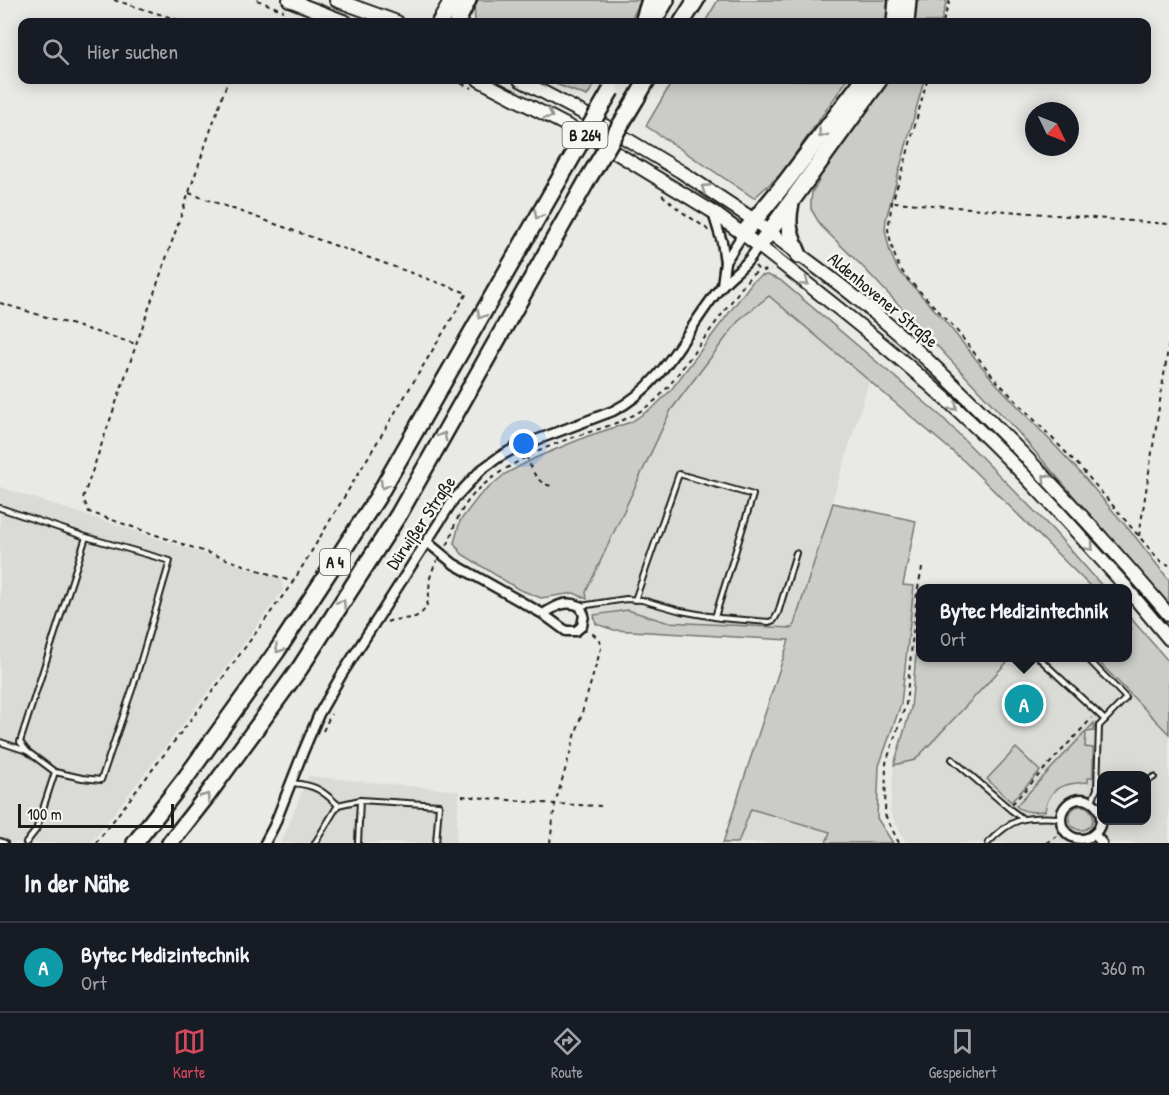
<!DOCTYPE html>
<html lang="de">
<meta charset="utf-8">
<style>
body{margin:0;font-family:"Patrick Hand",sans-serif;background:#242831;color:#f1f3f6}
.controls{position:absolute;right:18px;bottom:18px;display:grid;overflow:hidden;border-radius:12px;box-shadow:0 3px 15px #0003}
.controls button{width:54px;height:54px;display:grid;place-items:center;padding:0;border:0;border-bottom:2px solid #363941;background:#171b24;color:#f1f3f6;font:30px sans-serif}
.compass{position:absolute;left:1025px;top:102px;width:54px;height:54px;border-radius:50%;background:#171b24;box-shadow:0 3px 15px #0003;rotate:133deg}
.scale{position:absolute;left:18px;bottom:15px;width:156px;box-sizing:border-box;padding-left:6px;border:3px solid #1c1c1c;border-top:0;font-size:16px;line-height:21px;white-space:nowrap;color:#1c1c1c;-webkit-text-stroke:4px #f6f6f2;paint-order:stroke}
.you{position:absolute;left:524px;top:444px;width:21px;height:21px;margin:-15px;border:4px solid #fff;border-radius:50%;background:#1a73e8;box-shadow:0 0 0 9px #1a73e833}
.badge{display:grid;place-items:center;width:39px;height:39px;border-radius:50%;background:#d1495b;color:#fff;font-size:20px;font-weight:700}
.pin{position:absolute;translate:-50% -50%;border:3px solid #fff;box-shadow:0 2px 6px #0006}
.popup{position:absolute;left:916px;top:584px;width:216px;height:78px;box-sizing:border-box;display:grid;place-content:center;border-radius:12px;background:#171b24;filter:drop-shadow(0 2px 4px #0005);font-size:20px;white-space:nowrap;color:#9ea1a6}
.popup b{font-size:22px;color:#f1f3f6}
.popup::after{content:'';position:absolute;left:50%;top:100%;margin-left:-12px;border:12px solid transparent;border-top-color:#171b24}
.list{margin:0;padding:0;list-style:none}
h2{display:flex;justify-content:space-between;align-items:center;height:78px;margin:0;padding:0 24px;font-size:26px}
h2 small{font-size:20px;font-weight:400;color:#9ea1a6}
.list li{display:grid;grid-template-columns:39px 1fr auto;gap:18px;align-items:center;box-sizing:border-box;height:90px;padding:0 24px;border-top:2px solid #363941}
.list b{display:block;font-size:22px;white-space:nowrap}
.list p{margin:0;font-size:20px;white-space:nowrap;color:#9ea1a6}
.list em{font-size:20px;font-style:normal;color:#9ea1a6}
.icon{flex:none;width:33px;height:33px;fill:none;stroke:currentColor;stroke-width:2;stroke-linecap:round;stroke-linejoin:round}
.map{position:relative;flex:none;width:1169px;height:843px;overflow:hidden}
.search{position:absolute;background:#171b24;box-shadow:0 3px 15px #0003;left:18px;right:18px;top:18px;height:66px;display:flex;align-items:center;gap:15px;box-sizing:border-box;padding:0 21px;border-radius:12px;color:#9ea1a6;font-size:22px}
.sheet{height:168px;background:#171b24}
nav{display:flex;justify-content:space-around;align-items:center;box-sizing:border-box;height:84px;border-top:2px solid #363941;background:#171b24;font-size:16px;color:#9ea1a6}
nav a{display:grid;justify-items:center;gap:3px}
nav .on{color:#d1495b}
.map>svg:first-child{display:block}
</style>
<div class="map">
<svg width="1169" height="843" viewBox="0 0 1169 843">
<rect width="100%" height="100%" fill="#e9e9e5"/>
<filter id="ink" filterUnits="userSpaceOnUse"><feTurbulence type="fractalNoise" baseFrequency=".0167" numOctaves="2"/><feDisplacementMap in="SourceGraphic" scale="12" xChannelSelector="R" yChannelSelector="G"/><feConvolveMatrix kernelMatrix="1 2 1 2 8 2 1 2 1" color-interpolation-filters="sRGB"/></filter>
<g filter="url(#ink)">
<g fill="#dadad6" fill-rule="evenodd">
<polygon points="769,296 871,375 793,628 666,622 628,610 594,615 586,592 671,410 740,319"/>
<polygon points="0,487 281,579 283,590 213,685 91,843 0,843"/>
<path d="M1011,658H1095L1169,734V843H906L890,812L894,765L915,760ZM1102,776H1146V820H1102Z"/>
<polygon points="308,776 459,791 456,843 280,843 285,834"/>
<polygon points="751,808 830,832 826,843 738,843"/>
</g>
<g fill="#cbcbc7" stroke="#747472" stroke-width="1.5">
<polygon points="476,0 641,0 630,22 475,22 474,4"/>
<polygon points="718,0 890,0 890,22 705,22"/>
<polygon points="913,0 947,0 941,22 911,22"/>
<polygon points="545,80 597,80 587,96"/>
<polygon points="673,80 847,80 782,173 754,198 646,126"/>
<polygon points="885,80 924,80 886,219 885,230 890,252 898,270 944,320 993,380 1077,469 1137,539 1169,580 1169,606 1018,432 864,268 821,226 811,209 811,202 812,192 818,183 822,170"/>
<polygon points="767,275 780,280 942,417 1053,530 1104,588 1092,588 965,462 769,296 740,319 671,410 586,592 587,599 574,593 541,598 518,589 462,554 454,543 460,521 479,496 505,474 535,458 588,436 631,422 655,406 671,390 753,281 761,276"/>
<polygon points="833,503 916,521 903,585 914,586 901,704 879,766 877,818 893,843 826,843 830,832 751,809 738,843 723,843 789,640 614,630 596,624 594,615 628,610 666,622 793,628"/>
<polygon points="920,613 920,658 1011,658 915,760 894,765 911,708"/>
<polygon points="1128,615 1169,662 1169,734 1095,658 1128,658 1128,637 1131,627 1128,624"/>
<path d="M1094,723V731L1086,732L1085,747L1093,748V777L1088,778V782C1067,783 1049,785 1045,811C1035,812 1024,813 1016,806Z"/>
<polygon points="1016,748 1040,771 1011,802 987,779"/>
<circle cx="1081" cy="818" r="12"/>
</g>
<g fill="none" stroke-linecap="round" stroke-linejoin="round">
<g stroke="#1c1c1c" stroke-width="8">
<g id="lane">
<polyline points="0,508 86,537 170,561 134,684 101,780 82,778 55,772 27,751 0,742"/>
<polyline points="635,600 679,474 753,495 715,617"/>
<polyline points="581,606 626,599 642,600 681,611 720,618 769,622 774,620 778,613 796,553"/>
<polyline points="1039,658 1105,720"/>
<polyline points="1087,658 1126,698 1099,726 1097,789 1092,801"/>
<polyline points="27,751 20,742 86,537"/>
<polyline points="952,759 1011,810 1022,818"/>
<polyline points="1146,782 1154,777"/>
<path d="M292,783C315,785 322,790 338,805L360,800L439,805L436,843"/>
<polyline points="1101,819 1102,818"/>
<polyline points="0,841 5,843"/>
<polyline points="26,843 36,830 55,772"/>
<polyline points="315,843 338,805"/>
<polyline points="358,843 360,800"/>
<path d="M988,843C1012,817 1026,816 1060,818"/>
</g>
</g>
<g stroke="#1c1c1c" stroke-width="13">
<g id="street">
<polyline points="713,213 722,242 725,262"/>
<polyline points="722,285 725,262 743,234"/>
<path d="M427,542L454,564L543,614L566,631H576L582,626L584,615L580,606C565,600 556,606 543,614"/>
<circle cx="1081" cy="819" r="20"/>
<polyline points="1094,834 1102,843"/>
<path d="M265,843L274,826L303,752L319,714L342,674L454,499L481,470L499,457L515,448L613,411C665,385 686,329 721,287C728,278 737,272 744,265C750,259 754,253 759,246"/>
</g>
</g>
<g stroke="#1c1c1c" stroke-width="16">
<g id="secondary">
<path d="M754,220C788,247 825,272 859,300C918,348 972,402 1025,456C1075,508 1123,560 1169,615"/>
<path d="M759,246C836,306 913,366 983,434C1034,483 1080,536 1127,588"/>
<polyline points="1128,590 1169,639"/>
</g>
</g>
<g stroke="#1c1c1c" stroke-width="16">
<g id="primary">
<polyline points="289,0 346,22"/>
<polyline points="336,0 397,22"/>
<polyline points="479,80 595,140 713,212 759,246"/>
<polyline points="520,80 585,114 680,171 754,220"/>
</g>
</g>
<g stroke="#1c1c1c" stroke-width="20">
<g id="highway">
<polyline points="440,22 453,0"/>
<polyline points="457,22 468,0"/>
<polyline points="643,22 650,0"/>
<polyline points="653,22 666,0"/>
<polyline points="682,22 696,0"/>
<polyline points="895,22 897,0"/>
<polyline points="906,22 908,0"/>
<polyline points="636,99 647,80"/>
<path d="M791,203C786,225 790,235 799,255"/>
<polyline points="743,234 785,183 863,80"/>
<polyline points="759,246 879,80"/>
<polyline points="135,843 187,776 277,651 377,498 567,166"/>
<polyline points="170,843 206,797 300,668 399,514 588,179"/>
</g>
</g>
<g stroke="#1c1c1c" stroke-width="2" stroke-dasharray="4.5 4.5" stroke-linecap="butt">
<polyline points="114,0 185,22"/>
<polyline points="257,0 284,11"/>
<polyline points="943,22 950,0"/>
<polyline points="453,80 472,88"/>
<polyline points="927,80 904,166 892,202 888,230 893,251 899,267 908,279 953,326 995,379 1080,467 1160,561 1169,565"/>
<polyline points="189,193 467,293 293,582"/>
<polyline points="662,195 682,212 706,228 709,232"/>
<polyline points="894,202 1169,224"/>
<polyline points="755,266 760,271 771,270"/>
<polyline points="0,303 136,344"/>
<path d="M526,456C533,470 535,484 553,486"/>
<polyline points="1139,536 1169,343"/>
<path d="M447,545C452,538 452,531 455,524C460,513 466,502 475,493C494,473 523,458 548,447C583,431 623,427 653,402C659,398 664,391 669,386L751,275L760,271"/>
<path d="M387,622C395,618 406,620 415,617C432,610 428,592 430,578C432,571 434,566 437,560"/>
<polyline points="323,731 331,714"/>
<polyline points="462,796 555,804 601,806"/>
<polyline points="1012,804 1092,718"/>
<polyline points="96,843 216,687 293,582 89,512 83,498 228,80"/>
<polyline points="550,843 555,804 602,645 597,637 589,631"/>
<polyline points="899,843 885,815 886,763 906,704 917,593 922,568"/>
<polyline points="1046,843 1064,831"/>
</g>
<use href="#lane" stroke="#f6f6f2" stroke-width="4"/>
<use href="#street" stroke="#f6f6f2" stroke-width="8"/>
<use href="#secondary" stroke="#f6f6f2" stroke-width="12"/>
<use href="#primary" stroke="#f6f6f2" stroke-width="12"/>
<use href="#highway" stroke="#f6f6f2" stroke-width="15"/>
<g stroke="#1c1c1c" stroke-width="20" stroke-linecap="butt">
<g id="highway-bridge">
<polyline points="567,166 611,90"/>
<polyline points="588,179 636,99"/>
</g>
</g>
<use href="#highway-bridge" stroke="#f6f6f2" stroke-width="15"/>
</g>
<defs><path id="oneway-chevron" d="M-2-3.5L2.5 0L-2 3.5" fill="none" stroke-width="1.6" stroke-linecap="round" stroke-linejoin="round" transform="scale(1.5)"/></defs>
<g stroke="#949492">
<use href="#oneway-chevron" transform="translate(549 115) rotate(28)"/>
<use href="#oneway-chevron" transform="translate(822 134) rotate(127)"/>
<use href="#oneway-chevron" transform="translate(705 188) rotate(-147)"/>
<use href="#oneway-chevron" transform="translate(538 215) rotate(120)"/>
<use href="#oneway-chevron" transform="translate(805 282) rotate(37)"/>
<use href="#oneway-chevron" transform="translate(481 315) rotate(120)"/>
<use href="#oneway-chevron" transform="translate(954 407) rotate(43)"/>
<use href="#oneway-chevron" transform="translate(443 436) rotate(-61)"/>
<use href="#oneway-chevron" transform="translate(1046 478) rotate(-134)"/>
<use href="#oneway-chevron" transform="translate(384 485) rotate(120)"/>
<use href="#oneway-chevron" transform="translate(1090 547) rotate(49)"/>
<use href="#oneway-chevron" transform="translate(342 603) rotate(-57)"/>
<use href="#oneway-chevron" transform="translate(279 649) rotate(124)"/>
<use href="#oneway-chevron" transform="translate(206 797) rotate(-53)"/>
</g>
</g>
<g text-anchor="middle" stroke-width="5" stroke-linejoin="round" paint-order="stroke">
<g fill="#f6f6f2" stroke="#5d5d5c" stroke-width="1.5">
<rect x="562.5" y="122" width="45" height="26" rx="4.5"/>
<rect x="320" y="549" width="30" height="26" rx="4.5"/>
</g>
<g font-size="16" font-weight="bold" fill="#1c1c1c">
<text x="585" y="141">B 264</text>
<text x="335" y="568">A 4</text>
</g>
<g font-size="18" fill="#1c1c1c" stroke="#f6f6f2">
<text transform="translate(883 300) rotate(40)" y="6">Aldenhovener Straße</text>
<text transform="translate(421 523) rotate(-56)" y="6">Dürwißer Straße</text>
</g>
</g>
</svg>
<div class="controls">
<button><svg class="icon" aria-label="layers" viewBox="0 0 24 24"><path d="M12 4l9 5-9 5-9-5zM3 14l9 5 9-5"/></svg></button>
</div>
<svg class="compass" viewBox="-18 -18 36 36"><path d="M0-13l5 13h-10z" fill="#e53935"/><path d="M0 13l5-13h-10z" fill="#9ea1a6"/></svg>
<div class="scale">100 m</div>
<div class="you"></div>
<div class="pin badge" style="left:1024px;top:704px;background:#0f9aa8">A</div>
<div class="popup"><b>Bytec Medizintechnik</b>Ort</div>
<div class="search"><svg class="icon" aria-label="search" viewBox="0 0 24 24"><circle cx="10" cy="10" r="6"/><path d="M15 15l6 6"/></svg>Hier suchen</div>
</div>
<section class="sheet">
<h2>In der Nähe<small></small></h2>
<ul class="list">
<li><span class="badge" style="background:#0f9aa8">A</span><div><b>Bytec Medizintechnik</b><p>Ort</p></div><em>360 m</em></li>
</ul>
</section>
<nav>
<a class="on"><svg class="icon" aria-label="map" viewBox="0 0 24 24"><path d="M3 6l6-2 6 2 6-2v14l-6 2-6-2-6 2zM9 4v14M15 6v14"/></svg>Karte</a>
<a><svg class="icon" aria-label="directions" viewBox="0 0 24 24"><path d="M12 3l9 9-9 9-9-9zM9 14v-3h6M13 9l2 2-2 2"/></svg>Route</a>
<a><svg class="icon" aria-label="saved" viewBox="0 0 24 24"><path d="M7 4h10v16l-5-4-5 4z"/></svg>Gespeichert</a>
</nav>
